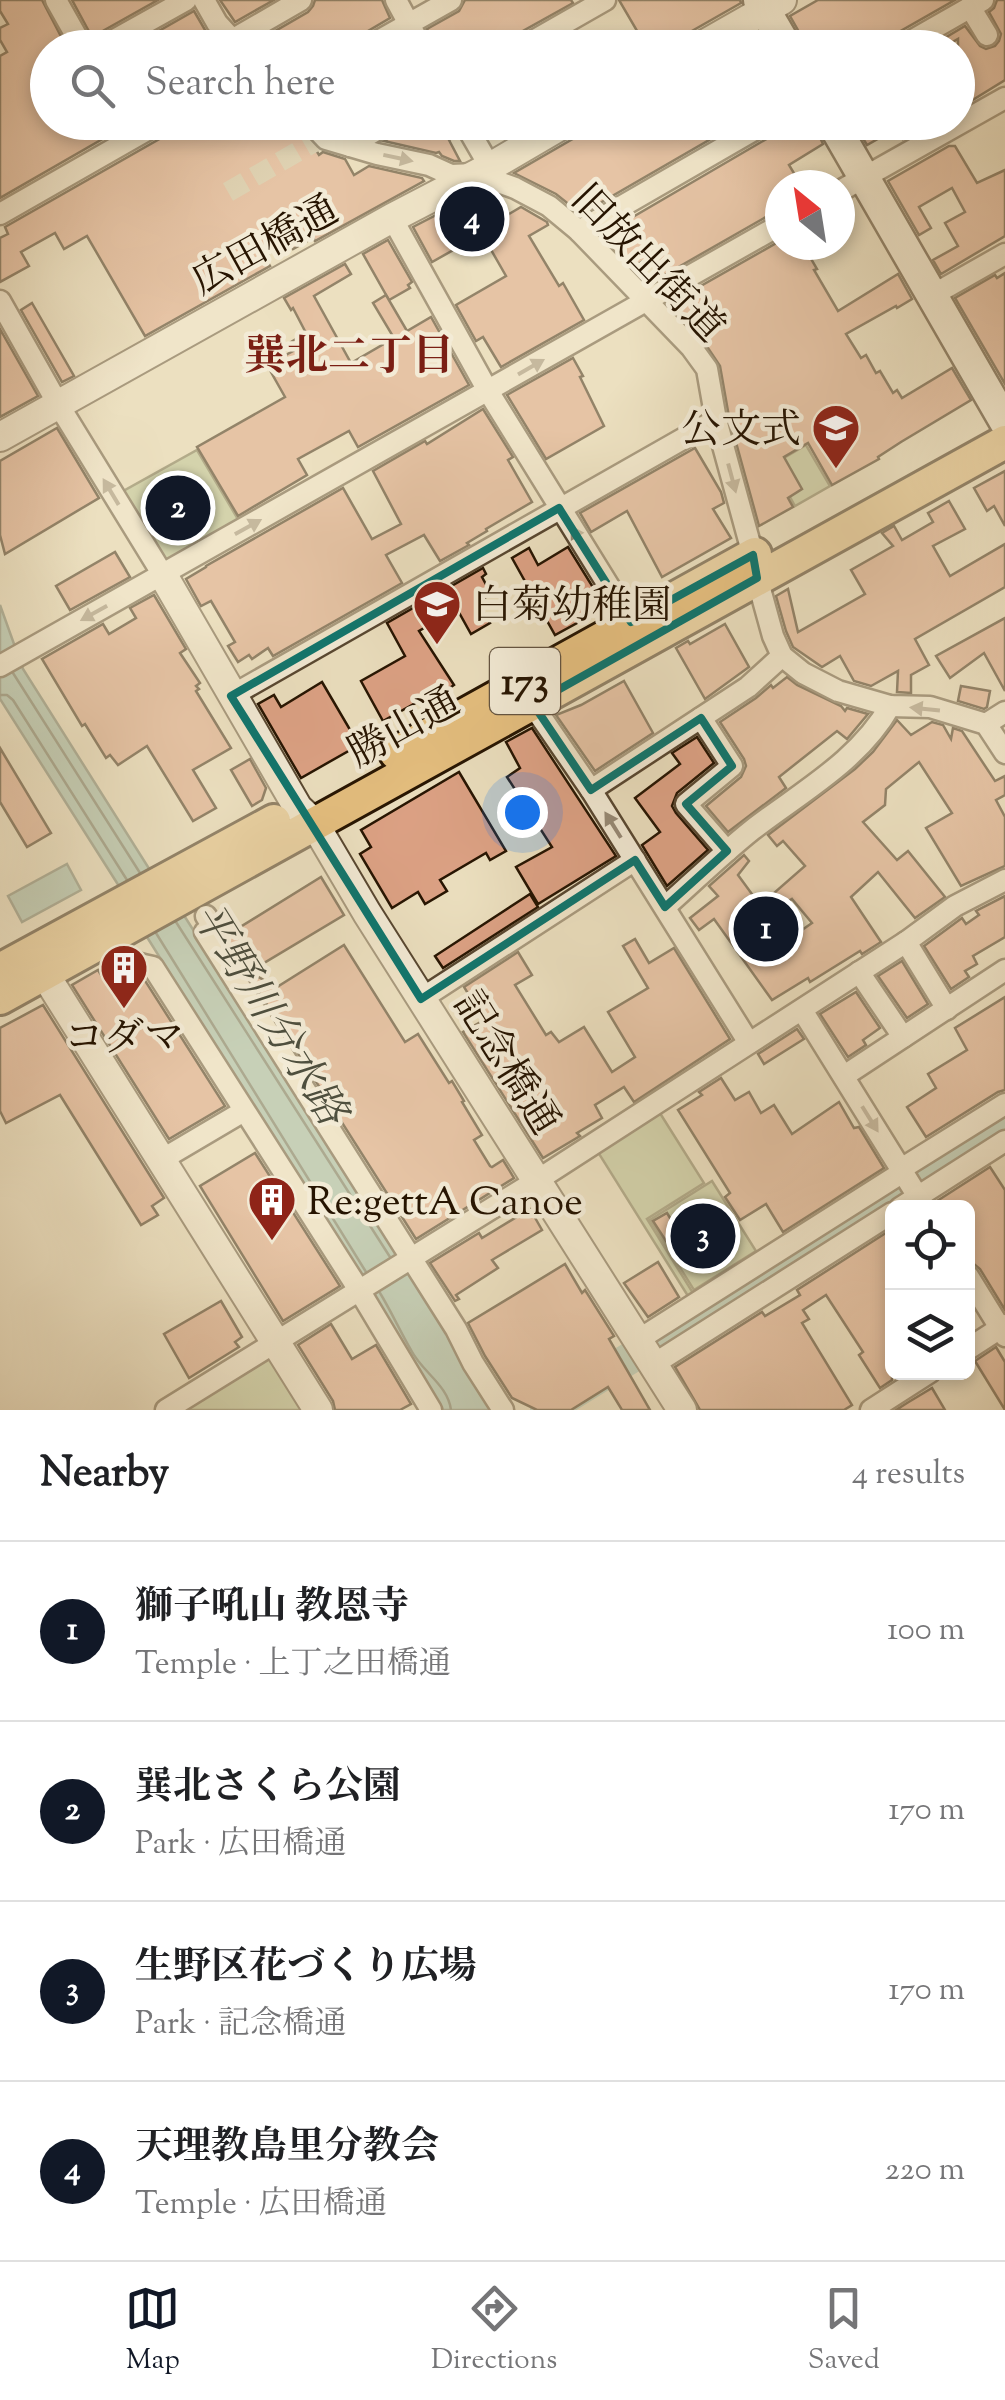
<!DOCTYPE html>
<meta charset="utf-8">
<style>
body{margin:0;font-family:"Sorts Mill Goudy","Noto Serif JP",serif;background:#f6f6f6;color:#202124}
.controls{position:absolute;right:30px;bottom:30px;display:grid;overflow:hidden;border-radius:15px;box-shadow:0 5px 15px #0003}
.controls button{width:90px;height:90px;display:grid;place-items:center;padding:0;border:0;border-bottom:2px solid #e0e0e0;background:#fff;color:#202124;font:50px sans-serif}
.compass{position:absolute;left:765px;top:170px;width:90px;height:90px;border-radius:50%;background:#fff;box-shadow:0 5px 15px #0003;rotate:330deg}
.you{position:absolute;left:522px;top:812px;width:35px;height:35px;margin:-25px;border:8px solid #fff;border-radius:50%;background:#1a73e8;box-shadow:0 0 0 15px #1a73e833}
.badge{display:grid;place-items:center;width:65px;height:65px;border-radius:50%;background:#111827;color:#fff;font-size:32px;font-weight:700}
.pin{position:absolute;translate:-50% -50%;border:5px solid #fff;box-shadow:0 2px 10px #0006}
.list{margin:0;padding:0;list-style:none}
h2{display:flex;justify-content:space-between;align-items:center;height:130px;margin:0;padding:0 40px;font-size:42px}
h2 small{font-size:32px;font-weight:400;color:#757577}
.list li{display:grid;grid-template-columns:65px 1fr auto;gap:30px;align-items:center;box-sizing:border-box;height:180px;padding:0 40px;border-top:2px solid #e0e0e0}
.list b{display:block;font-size:38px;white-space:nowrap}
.list p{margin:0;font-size:32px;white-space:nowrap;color:#757577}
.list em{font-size:32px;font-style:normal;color:#757577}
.icon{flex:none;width:55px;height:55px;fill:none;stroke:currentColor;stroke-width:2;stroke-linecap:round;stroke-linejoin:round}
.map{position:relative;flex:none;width:1005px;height:1410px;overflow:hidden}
.search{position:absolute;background:#fff;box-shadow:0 5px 15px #0003;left:30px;right:30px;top:30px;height:110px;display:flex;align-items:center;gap:25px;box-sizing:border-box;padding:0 35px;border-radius:55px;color:#757577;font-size:38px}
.sheet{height:850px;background:#fff}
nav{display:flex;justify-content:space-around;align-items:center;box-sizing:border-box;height:140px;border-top:2px solid #e0e0e0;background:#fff;font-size:28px;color:#757577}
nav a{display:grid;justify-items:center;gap:5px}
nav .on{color:#111827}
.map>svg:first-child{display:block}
</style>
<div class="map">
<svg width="1005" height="1410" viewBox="0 0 1005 1410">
<rect width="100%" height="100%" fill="#ece0c0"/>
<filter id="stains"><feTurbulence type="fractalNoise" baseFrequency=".002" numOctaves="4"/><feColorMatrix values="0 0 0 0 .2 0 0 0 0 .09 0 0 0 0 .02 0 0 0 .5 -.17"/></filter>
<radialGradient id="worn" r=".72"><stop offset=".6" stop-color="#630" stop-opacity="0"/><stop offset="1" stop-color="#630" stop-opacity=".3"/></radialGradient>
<g fill="#b6c394" stroke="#6e6c4a" stroke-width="2.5">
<polygon points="806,445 830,486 795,506 772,465"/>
<polygon points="197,450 239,521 165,563 118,494"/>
<polygon points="658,1110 704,1183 647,1219 693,1293 688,1296 596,1149"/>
<polygon points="712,1181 756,1251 694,1290 650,1220"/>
<polygon points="270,1354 305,1410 181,1410"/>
</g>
<g fill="#99bdae" stroke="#6b7969" stroke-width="2.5">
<polygon points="0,605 23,669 148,867 185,917 499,1410 443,1410 147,937 117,883 0,699"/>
<polygon points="67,864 81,890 22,922 8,896"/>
</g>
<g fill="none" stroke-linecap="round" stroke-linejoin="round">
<g stroke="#606858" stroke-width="2.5">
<polyline points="13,673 140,873"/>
<polyline points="0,695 7,695 13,700 127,880"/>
<polyline points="176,922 390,1257"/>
<polyline points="156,933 366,1272"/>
<path d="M380,1293C391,1311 400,1331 411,1350C422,1372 448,1385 451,1410"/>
</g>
<polyline stroke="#99bdae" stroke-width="32" points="546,1410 1005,1126"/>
</g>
<g fill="#dda285" stroke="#261401" stroke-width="2.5" fill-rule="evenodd">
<polygon points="0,0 42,0 67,48 48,48 48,61 39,64 32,74 33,81 38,87 48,89 48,122 132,122 0,198 0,56 7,52 0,40 0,28 8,24 0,11"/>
<polygon points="72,0 158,0 92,37"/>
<polygon points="220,0 274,0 235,22"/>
<polygon points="315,0 382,0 390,18 358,37 352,48 303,48 300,42 290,48 251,48 251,45 308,12 313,6"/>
<polygon points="465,0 571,0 573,3 514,36 507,48 436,48 427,29 459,11"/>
<polygon points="619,0 740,0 741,3 662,48 647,48"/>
<polygon points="818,0 955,0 892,36 885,48 826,48 822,41 813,47 807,36 803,39 790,16"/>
<polygon points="997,0 1005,0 1005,80 958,109 958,39 942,48 928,48 965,26 980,46 986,49 995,46 999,41 1001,34 989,12 994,8"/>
<polygon points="194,11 205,30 221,48 129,48"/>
<polygon points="175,122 297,122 299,131 314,151 316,150 319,155 323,152 345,159 354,175 369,166 422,178 424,181 315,241 313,238 293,249 289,242 264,256 270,266 145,336 87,236 64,249 55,233 21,252 29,266 0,282 0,238 8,234 5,227 168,134"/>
<polygon points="404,122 416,122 422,133 440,122 450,122 456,136 449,140 460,161 454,161 442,156 439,152 436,153 384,141 398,133"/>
<polygon points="594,122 723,122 728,129 581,214 556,194 514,173 576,137 583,128"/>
<polygon points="782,122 813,122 823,144 789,165 801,185 780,185 780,211 773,213 661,277 650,257 633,267 616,244 612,246 602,235 775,134"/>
<polygon points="876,122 934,122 903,139 897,128 867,145 859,132"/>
<polygon points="949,146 955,146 977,183 1005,170 1005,236 941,274 933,260 958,246 945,223 965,212 952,188 919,207 931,228 919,235 888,181"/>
<polygon points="477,194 482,203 492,197 504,217 521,207 547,222 548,225 529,236 559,286 563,283 584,320 501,367 483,337 476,341 456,305 506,276 482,234 432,262 413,227"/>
<polygon points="388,240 412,282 408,285 410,288 389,300 363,254"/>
<polygon points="780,241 780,245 803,245 817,269 814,270 838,311 898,274 912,299 897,308 896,306 846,334 861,358 866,355 876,373 880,371 893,393 897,390 902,398 952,368 971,400 901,442 878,457 879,459 832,485 808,443 784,457 802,489 788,498 793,507 759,526 729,417 720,366 702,339 669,304"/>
<polygon points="345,264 351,274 314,296 351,363 394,338 373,303 386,295 407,331 431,317 469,385 358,447 349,431 298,459 307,475 238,516 197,447 285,397 267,365 295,350 291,342 306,333 293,308 291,310 284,298"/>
<polygon points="1005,273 1005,384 955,298 995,275 997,278"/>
<polygon points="32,303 74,376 62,382 21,310"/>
<polygon points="0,329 38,396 0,417"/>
<polygon points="573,358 583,376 580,377 604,426 546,459 507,395"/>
<polygon points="483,409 513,457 508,460 532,502 486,529 487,531 467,543 469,545 440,561 424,535 386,555 402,583 273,656 268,648 252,659 249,655 238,662 228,646 235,642 211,601 201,606 186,579 206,567 206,566 343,488 372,539 401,524 373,471 425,441 427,444"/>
<polygon points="57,428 99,498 5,554 0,535 0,461"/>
<polygon points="695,448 721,492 724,503 713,509 731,538 662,577 627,511 591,532 580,513"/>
<polygon points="1005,471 1005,526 994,506 987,511 974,488"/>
<polygon points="949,501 965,529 933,546 950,576 1005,544 1005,587 915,639 929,665 911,675 911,693 897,692 898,671 871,686 854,681 840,656 822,667 793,647 786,631 776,596 788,589 798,632 865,594 851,570 893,546 882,533 894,526 902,540 933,522 928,513"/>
<polygon points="568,547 599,597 582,607 588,617 555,635 512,558 529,548 538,565"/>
<polygon points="115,552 130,577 70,610 56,586"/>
<polygon points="483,568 486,574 482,577 488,588 483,591 486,597 478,603 490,623 471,634 457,609 419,631 454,685 441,694 439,690 383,721 361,681 405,656 387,623"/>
<polygon points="154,595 186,649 180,653 200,683 196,686 199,689 196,691 231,748 193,770 216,808 193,821 147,746 118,765 110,755 106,758 85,724 82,726 42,659 103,624 109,634 136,618 130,608"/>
<polygon points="1005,618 1005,691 984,653 950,678 936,656"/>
<polygon points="725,624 749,667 705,699 676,648 688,641 690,644"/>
<polygon points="787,677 797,685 841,706 845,711 847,708 868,714 847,739 837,731 779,777 786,788 728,832 706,806 741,777 746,766 744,759 720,722 756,698 771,685 773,688"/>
<polygon points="624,681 653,733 595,771 556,715 581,705"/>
<polygon points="322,682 359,745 301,778 258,704 274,695 281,707"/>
<polygon points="961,686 990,691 987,707 984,709 958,701"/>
<path d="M897,720L911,735L932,722L943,725L951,739L953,728L962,731L995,781L1005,776V795L996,800L1005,817V866L961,886L926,828L952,813L919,762L886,789L885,805L863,822L897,860L908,851L945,897L915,918L878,872L851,897L881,942L862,954L860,951L810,982L808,978L772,1000L714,919L699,930L690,918L718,896L709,886L744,855L749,861L738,875L757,901L762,897L765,901L805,866L783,841L777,846L768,835L855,769L873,752ZM792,899L812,923L786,941L768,914Z"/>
<polygon points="532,728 616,856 538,904 516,867 552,847 507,777 520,768 506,742"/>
<polygon points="697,737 714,763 677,793 672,806 676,813 708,850 667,886 642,845 660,832 635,798 680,764 672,753"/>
<polygon points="0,748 51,833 27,847 0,802"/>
<polygon points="250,759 266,788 262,800 252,806 231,770"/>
<polygon points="459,772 506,851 490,860 486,853 440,880 447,891 425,904 418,892 392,908 360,854 371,847 361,830"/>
<polygon points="321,877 344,915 249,972 277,987 344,945 405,1042 418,1034 449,1083 452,1081 464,1101 462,1102 482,1135 474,1140 490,1166 492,1167 503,1160 514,1178 416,1239 224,937"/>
<polygon points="530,894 538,907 443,968 435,956"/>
<polygon points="1005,896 1005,937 973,956 977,964 965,971 969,977 951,989 924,946 962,918 966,924 979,915 976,911"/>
<polygon points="635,939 649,963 674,948 730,1039 634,1102 624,1087 595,1105 602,1118 577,1133 580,1136 543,1158 463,1032 484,1020 464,987 518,952 532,975 515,985 546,1035 551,1032 559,1042 584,1027 612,1072 635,1057 608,1012 648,988 623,946"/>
<polygon points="902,961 928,1004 907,1018 878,976"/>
<polygon points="98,970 113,994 140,978 144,979 225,1106 169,1139 72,985"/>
<polygon points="856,992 880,1028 863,1040 866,1045 848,1057 820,1014"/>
<polygon points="1005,997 1005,1090 998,1092 926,1137 907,1107 936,1088 928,1074 967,1050 955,1028"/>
<polygon points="43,1005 164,1198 152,1206 158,1215 141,1225 60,1095 6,1123 0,1111 0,1028"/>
<polygon points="797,1029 804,1039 764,1064 758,1054"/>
<polygon points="721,1078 735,1100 749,1092 761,1113 774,1105 792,1134 839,1102 854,1128 859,1127 884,1168 783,1232 766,1204 740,1220 725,1197 730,1193 678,1110 702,1095 699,1092"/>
<polygon points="255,1153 340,1286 283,1321 200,1186"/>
<polygon points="990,1167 1005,1190 1005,1310 980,1269 974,1264 968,1262 968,1208 939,1208 937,1201"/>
<polygon points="530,1209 542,1230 492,1260 498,1268 456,1295 459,1299 455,1301 430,1263 479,1233 482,1238"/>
<polygon points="667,1213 688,1247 675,1255 653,1221"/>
<polygon points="892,1229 892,1380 880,1388 859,1355 863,1352 826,1295 803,1310 809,1319 802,1323 852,1405 844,1410 700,1410 675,1367 762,1312 765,1316 800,1295 797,1290"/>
<polygon points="658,1262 679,1297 648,1317 624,1283"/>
<polygon points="565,1264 582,1293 585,1290 614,1336 609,1339 650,1410 622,1410 608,1387 571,1410 537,1410 512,1398 485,1356 468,1323"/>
<polygon points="221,1301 242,1337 235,1342 239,1347 189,1378 164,1334"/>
<polygon points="331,1324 352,1359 376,1345 411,1404 400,1410 335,1410 333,1401 298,1345"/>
<polygon points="996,1347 1005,1362 1005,1410 975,1361"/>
<polygon points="932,1388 945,1410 896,1410 907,1403"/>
</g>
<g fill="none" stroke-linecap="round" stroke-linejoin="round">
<polyline stroke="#cec1a3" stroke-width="20" stroke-dasharray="20 10" stroke-linecap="butt" points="228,192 323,137"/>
<g stroke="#584731" stroke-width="25">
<g id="minor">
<polyline points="56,0 83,48"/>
<polyline points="204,0 217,23 238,46"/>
<polyline points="396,0 422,48"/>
<polyline points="970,7 987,35"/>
<polyline points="232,40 301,0"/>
<polyline points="100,48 186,0"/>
<polyline points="366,48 451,0"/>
<polyline points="521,48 605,0"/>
<polyline points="899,48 983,0"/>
<polyline points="46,76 48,75"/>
<polyline points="310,122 326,139 377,154 429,165 451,175 476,174 515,188 549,206 578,230 691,347 707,369 716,420 753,555 757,578 773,636 782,656 803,673 838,691 890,706 930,707 986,724 1005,753"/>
<polyline points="464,122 490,167"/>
<polyline points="350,146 390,122"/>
<polyline points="840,191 1005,98"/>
<polyline points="0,214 161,122"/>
<polyline points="392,218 488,391 631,622"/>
<polyline points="579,231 768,122"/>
<polyline points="931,296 1005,254"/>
<polyline points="0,301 58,404 163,575"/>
<polyline points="0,666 780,225"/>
<polyline points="231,696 716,420"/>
<polyline points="532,704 591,790 749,1043"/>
<polyline points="701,718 732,766 686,804 727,851"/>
<polyline points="986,724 1005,712"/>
<polyline points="591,790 748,687 782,656"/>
<path d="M665,907C694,881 722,854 752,830C801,792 859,761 890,706"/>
<polyline points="206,916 213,927 205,932 456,1329 473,1363 503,1410"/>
<path d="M108,937C121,959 128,962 153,967L359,1290L431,1410"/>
<polyline points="906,942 947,1009"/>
<polyline points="859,972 903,1037"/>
<polyline points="421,999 635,860"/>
<polyline points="802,1010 925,1208"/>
<polyline points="844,1076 1005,970"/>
<polyline points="161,1160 244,1111"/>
<polyline points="901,1169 1005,1104"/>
<polyline points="900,1208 1005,1141"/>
<polyline points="968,1276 1005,1336"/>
<polyline points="638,1340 903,1172"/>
<polyline points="968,1349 1005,1325"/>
<polyline points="654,1364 892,1213"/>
<polyline points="166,1410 536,1181 906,942 955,906 1005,880"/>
<polyline points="871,1410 930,1372"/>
</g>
</g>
<g stroke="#584731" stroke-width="32">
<g id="tertiary">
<polyline points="698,48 782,0"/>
<polyline points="0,437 392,218 490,167 567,122"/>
<polyline points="163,575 298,808 314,823 367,913 682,1410"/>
<polyline points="44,973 318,1410"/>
</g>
</g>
<g stroke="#261401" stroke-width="35">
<g id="secondary">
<polyline points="759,0 787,48"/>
<polyline points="832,122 1005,422"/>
</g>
</g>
<g stroke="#261401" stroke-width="38">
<g id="primary">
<polyline points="396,753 755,554"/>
<polyline points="0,970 274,821"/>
<polyline points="0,998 1005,442"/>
</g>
</g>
<use href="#minor" stroke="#f3ebd6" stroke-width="20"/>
<use href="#tertiary" stroke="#f3ebd6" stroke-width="28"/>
<use href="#secondary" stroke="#f3ebd6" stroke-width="30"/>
<use href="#primary" stroke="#e6c080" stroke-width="32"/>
</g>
<defs><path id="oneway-solid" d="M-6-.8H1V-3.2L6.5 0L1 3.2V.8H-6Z" transform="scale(2.5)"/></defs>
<g fill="#978a76">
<use href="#oneway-solid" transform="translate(398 158) rotate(12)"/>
<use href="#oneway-solid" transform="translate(531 367) rotate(-30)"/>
<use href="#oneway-solid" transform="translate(732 478) rotate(75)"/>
<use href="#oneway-solid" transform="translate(111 492) rotate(-121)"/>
<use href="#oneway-solid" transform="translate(248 527) rotate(-29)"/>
<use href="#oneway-solid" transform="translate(579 539) rotate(-122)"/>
<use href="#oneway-solid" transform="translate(94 613) rotate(151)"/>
<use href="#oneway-solid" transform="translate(925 709) rotate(-174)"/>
<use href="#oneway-solid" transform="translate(613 825) rotate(-122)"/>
<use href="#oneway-solid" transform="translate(870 1119) rotate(58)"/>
</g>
<path d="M0 0H1005V1410H0ZM559,508L631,622L753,555L757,578L533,704L591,790L701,718L732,766L686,804L727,851L665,907L635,860L421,999L231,696Z" fill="#ece0c0" fill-opacity=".55" fill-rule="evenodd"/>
<path fill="none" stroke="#0f766e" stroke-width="8" stroke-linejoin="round" d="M559,508L631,622L753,555L757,578L533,704L591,790L701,718L732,766L686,804L727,851L665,907L635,860L421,999L231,696Z"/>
<defs>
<g id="school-pin" transform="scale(2.5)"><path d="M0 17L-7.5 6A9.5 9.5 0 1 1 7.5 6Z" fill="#8f2418" stroke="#f3ebd6"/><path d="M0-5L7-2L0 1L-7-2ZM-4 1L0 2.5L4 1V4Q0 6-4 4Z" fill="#fff"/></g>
<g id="building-pin" transform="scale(2.5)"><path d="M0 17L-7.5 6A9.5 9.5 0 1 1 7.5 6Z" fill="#8f2418" stroke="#f3ebd6"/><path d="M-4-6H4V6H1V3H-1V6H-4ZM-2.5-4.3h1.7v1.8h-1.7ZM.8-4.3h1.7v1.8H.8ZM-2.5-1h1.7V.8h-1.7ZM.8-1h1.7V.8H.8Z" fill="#fff"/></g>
</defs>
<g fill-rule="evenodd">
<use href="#school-pin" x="836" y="428"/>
<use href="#school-pin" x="437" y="604"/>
<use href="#building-pin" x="124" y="968"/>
<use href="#building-pin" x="272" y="1200"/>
</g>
<g text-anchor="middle" stroke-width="9" stroke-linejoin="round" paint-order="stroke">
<rect fill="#f3ebd6" stroke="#645441" stroke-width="2.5" x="490" y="648" width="70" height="66" rx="8"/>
<g font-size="38" font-weight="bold" fill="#261401">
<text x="525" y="694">173</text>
</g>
<g font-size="40" fill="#261401" stroke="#f3ebd6">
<text transform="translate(264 244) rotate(-29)" y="14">広田橋通</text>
<text transform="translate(649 262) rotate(46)" y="14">旧放出街道</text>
<text transform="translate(403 726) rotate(-29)" y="14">勝山通</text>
<text transform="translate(508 1062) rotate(58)" y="14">記念橋通</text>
</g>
<g font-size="40" fill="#261401" stroke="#f3ebd6" text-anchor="start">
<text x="801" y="442" text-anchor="end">公文式</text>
<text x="472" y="618">白菊幼稚園</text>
<text x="124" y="1050" text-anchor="middle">コダマ</text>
<text x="307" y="1214">Re:gettA Canoe</text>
</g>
<g font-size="42" font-weight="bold" fill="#7a1f14" stroke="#f3ebd6">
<text x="349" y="369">巽北二丁目</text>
</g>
<g font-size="42" font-style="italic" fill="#4e4f3e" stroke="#f3ebd6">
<text transform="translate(271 1013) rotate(58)" y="15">平野川分水路</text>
</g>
</g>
<rect width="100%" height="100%" filter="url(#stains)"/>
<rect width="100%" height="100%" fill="url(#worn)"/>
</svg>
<div class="controls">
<button><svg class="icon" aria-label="locate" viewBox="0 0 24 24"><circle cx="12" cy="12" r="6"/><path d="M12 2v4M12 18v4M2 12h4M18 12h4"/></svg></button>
<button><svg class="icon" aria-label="layers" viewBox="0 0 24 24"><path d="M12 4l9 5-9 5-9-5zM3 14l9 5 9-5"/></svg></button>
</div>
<svg class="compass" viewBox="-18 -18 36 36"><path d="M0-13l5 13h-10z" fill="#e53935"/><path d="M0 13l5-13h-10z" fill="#757577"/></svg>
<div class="you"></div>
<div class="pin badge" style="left:766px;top:929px">1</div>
<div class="pin badge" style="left:178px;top:508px">2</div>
<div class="pin badge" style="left:703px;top:1236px">3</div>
<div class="pin badge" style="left:472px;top:219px">4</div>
<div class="search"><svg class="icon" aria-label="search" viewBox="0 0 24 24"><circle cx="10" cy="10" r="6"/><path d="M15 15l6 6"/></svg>Search here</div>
</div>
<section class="sheet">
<h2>Nearby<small>4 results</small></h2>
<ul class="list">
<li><span class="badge">1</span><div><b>獅子吼山 教恩寺</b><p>Temple · 上丁之田橋通</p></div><em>100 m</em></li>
<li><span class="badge">2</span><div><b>巽北さくら公園</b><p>Park · 広田橋通</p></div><em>170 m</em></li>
<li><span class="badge">3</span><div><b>生野区花づくり広場</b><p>Park · 記念橋通</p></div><em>170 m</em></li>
<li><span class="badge">4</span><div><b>天理教島里分教会</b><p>Temple · 広田橋通</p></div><em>220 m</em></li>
</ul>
</section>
<nav>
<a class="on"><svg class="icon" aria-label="map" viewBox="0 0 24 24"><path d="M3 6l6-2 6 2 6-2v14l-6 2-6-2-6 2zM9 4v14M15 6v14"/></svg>Map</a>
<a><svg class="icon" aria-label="directions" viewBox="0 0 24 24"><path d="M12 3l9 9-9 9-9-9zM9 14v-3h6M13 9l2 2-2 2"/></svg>Directions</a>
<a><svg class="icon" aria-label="saved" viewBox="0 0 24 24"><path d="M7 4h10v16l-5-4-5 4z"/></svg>Saved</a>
</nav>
